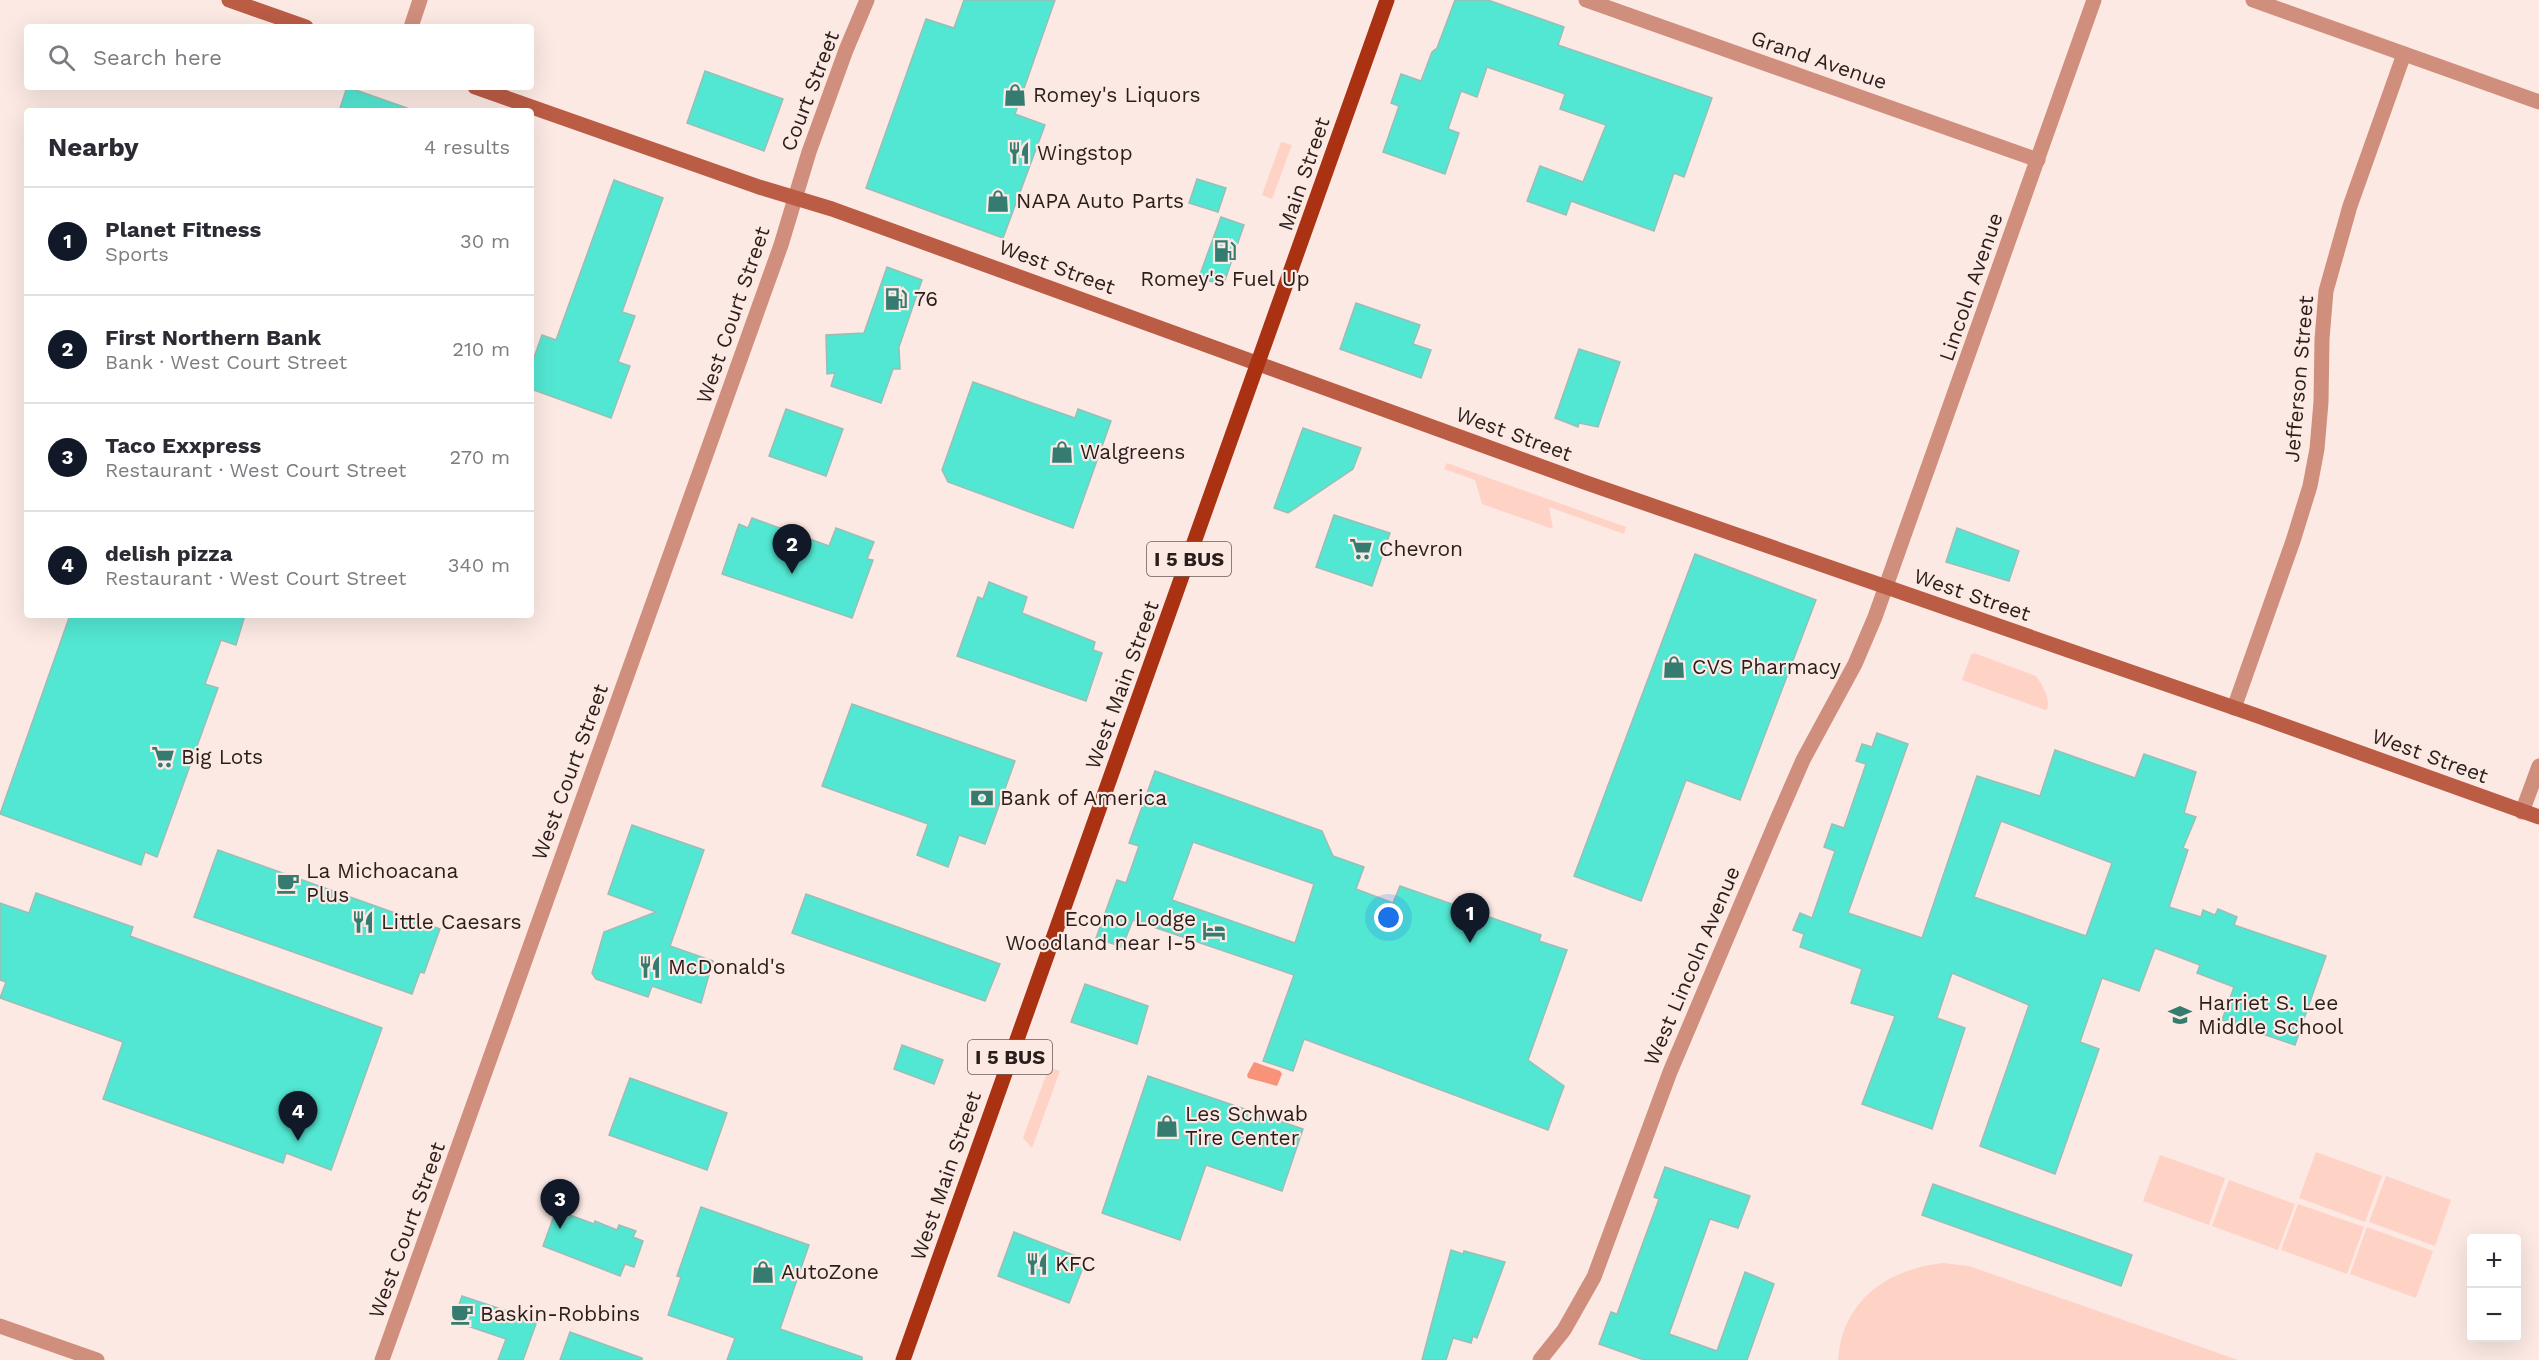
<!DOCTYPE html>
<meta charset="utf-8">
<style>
body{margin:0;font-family:"Work Sans",sans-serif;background:#f7f7f7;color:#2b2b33}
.controls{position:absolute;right:18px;bottom:18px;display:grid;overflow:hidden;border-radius:6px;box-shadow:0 6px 24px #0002}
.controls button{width:54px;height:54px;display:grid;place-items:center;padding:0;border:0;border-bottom:2px solid #e1e1e2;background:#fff;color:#2b2b33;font:30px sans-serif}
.you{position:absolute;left:1389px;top:918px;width:21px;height:21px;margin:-15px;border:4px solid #fff;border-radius:50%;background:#1a73e8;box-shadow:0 0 0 9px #1a73e833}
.badge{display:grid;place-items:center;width:39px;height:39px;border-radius:50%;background:#111827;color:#fff;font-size:20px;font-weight:700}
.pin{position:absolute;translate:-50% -50px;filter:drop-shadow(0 2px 3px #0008)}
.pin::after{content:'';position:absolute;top:32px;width:21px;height:18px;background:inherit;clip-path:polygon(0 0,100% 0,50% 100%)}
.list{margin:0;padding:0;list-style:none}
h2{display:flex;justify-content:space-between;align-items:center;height:78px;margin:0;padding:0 24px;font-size:26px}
h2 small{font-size:20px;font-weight:400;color:#7c7c81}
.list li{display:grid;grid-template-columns:39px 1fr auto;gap:18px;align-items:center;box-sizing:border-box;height:108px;padding:0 24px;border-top:2px solid #e1e1e2}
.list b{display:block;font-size:22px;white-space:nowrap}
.list p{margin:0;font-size:20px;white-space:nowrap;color:#7c7c81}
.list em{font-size:20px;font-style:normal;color:#7c7c81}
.icon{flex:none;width:33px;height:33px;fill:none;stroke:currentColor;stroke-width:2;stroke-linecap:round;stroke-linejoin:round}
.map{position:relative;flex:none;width:2539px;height:1360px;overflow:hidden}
.search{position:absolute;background:#fff;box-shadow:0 6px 24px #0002;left:24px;top:24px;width:510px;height:66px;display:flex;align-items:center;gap:15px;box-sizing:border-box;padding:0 21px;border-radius:6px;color:#7c7c81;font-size:22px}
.panel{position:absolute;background:#fff;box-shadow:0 6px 24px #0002;left:24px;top:108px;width:510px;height:510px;border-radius:6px}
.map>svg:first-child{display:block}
</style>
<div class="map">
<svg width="2539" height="1360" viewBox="0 0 2539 1360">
<rect width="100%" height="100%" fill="#fce9e4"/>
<g fill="#ffd2c6">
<polygon points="1281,142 1292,145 1272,199 1262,195"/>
<polygon points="1447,463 1626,527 1624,534 1549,507 1553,529 1482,504 1475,480 1444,469"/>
<path d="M1974,653L2036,676C2042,684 2051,699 2047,709L2045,710L1962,680L1971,655Z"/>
<polygon points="1049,1067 1060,1071 1032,1148 1023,1138"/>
<polygon points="2316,1152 2382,1176 2365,1222 2299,1198"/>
<polygon points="2160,1155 2225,1178 2209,1225 2143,1201"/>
<polygon points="2386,1176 2451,1200 2435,1246 2369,1222"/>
<polygon points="2229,1180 2295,1204 2278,1250 2212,1226"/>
<polygon points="2298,1204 2364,1227 2347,1274 2281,1250"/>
<polygon points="2367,1227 2433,1251 2416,1298 2350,1274"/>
<path d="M1943,1263L1969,1266L2238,1360H1838C1842,1300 1888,1269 1943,1263Z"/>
</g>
<polygon fill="#f89279" points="1254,1062 1280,1071 1282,1074 1277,1086 1248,1078 1247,1075"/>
<g fill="#52e7d2" stroke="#9cbdb6" stroke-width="1.5" fill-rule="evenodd">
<polygon points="964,0 1055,0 1015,114 1045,125 1003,238 866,188 926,19 954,28"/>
<polygon points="1455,0 1488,0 1564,27 1558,45 1712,98 1684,177 1674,173 1654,231 1571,201 1566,215 1527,201 1540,166 1583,182 1606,125 1560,109 1565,94 1487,67 1477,97 1461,91 1448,129 1459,133 1445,174 1383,152 1399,106 1391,103 1401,74 1421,81 1432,52 1437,48"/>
<polygon points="705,71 783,99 764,151 687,123"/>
<polygon points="347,87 407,108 406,111 339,111"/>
<polygon points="1197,179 1226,188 1218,212 1189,203"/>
<polygon points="614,180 663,198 622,312 635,316 618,362 630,366 611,418 531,389 531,366 542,335 556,340"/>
<polygon points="1221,217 1244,225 1223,286 1199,277"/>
<polygon points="887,267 922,280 899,347 900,369 893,369 881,403 831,386 835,373 827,374 826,335 864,333"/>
<polygon points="1356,303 1420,325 1413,344 1431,350 1421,378 1340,349"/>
<polygon points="1579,349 1620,362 1598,427 1579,423 1578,427 1555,418"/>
<polygon points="973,382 1075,418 1078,409 1111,421 1073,528 948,482 942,470"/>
<polygon points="786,409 843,429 826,476 769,456"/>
<polygon points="1303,428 1361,448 1353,469 1288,513 1274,508"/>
<polygon points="1334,515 1390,533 1372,586 1316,567"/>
<polygon points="752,518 829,546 836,528 874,542 867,559 873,560 852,618 722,574 739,524 748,528"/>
<polygon points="1957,528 2019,551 2009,581 1946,562"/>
<polygon points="1695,554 1816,600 1740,800 1686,780 1641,901 1574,876"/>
<polygon points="989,582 1027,597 1022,613 1095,642 1093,650 1102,653 1086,701 957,656 978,597 983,599"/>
<polygon points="70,615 245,615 236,645 221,640 205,684 218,688 157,857 145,852 141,865 0,814"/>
<polygon points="852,704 1015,761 985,844 959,835 948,867 917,855 928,824 822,786"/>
<path d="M1877,733L1908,744L1848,913L1922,938L1977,776L2040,796L2055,750L2135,778L2144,754L2196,772L2184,813L2196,817L2183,848L2188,850L2169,907L2201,917L2203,910L2215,915L2218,909L2237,917L2234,925L2326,956L2295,1045L2222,1020L2234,987L2197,973L2200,965L2155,948L2139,991L2102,978L2080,1042L2099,1049L2055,1174L1980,1146L2029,1005L1952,973L1937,1018L1965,1028L1932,1129L1862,1104L1895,1016L1851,1003L1862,969L1800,947L1804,934L1793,930L1800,913L1812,918L1835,851L1824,847L1832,824L1844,828L1866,764L1856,761L1862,744L1872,747ZM2001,821L2112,863L2086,936L1974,897Z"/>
<path d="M1155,771L1322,831L1333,856L1364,867L1356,889L1393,903L1400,886L1541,935L1539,941L1567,950L1528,1060L1564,1086L1548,1130L1304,1039L1293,1071L1263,1061L1294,975L1133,920L1122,947L1096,938L1117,880L1126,883L1139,846L1129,843ZM1193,842L1314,884L1295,943L1172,900Z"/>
<polygon points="632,825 704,850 670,946 713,961 701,1003 652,986 648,997 596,979 592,973 604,932 656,912 608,894"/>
<polygon points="218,850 440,929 424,973 420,972 412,994 194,917"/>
<polygon points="36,893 133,927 130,936 382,1028 331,1170 286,1153 283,1163 103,1099 123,1042 0,998 6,982 0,980 0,903 29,913"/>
<polygon points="806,894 1000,964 985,1001 792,933"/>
<polygon points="1085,984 1148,1006 1137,1044 1071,1022"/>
<polygon points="902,1045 943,1060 934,1084 894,1069"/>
<polygon points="1148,1076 1303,1129 1282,1191 1206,1165 1180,1240 1102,1213"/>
<polygon points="630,1078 727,1113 707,1170 609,1135"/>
<polygon points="1665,1167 1750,1196 1738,1228 1710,1219 1669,1334 1717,1351 1745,1272 1774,1284 1747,1360 1644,1360 1599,1344 1611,1312 1617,1314 1659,1199 1654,1197"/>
<polygon points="1933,1184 2132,1255 2121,1286 1922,1215"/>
<polygon points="701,1207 809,1245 780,1329 862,1357 862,1360 727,1360 735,1338 668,1315 681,1277 677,1276"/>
<polygon points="555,1213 569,1218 570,1215 594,1224 595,1221 617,1230 619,1225 636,1231 633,1237 643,1241 634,1267 625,1264 620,1276 543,1246"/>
<polygon points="1014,1232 1086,1260 1069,1303 998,1276"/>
<polygon points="1451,1250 1463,1254 1464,1251 1505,1262 1477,1338 1473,1336 1471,1343 1453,1338 1446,1360 1422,1360"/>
<polygon points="462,1296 537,1321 523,1360 498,1360 506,1339 453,1321"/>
<polygon points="570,1332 642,1358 642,1360 560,1360"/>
</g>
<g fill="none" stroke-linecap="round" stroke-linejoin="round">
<g stroke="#d08e7d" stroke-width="15">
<polyline points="1586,0 2038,160"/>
<polyline points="2253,0 2539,102"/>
<polyline points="411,27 420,0"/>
<polyline points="2234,708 2293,541 2310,486 2317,449 2321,402 2322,339 2326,291 2350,206 2404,54"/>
<polyline points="2522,812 2539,766"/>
<polyline points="0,1326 97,1360"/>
<polyline points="1540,1360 1564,1330 1594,1277 1670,1072 1776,822 1803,760 1855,664 1875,617 2094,0"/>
</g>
<polyline stroke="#d08e7d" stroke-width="15" points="382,1360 781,245 809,152 846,50 867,0"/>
<g stroke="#bb5c45" stroke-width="15">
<polyline points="229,0 306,27"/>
<polyline points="475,87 759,187 832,209 1584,482 2255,715 2539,817"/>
</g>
<polyline stroke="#aa3213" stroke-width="15" points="903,1360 1387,0"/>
</g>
<defs>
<g id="shop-bare" transform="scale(1.8)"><path d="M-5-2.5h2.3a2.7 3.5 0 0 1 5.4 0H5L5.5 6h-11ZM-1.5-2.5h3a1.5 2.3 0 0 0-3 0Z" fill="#367b70" stroke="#fce9e4" stroke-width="2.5" paint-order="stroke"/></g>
<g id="restaurant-bare" transform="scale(1.8)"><path d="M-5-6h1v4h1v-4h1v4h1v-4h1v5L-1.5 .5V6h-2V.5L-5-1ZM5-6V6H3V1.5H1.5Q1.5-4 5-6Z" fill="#367b70" stroke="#fce9e4" stroke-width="2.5" paint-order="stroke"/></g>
<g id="fuel-bare" transform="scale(1.8)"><path d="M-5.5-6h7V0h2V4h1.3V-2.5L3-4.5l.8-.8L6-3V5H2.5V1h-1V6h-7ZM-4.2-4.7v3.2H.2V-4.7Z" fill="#367b70" stroke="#fce9e4" stroke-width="2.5" paint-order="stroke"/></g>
<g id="supermarket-bare" transform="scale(1.8)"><path d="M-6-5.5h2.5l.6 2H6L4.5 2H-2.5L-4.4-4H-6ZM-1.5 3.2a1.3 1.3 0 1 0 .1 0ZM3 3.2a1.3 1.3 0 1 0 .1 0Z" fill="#367b70" stroke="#fce9e4" stroke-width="2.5" paint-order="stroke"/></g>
<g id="bank-bare" transform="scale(1.8)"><path d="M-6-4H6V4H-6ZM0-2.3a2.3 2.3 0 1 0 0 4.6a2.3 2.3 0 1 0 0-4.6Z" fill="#367b70" stroke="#fce9e4" stroke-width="2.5" paint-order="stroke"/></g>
<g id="cafe-bare" transform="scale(1.8)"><path d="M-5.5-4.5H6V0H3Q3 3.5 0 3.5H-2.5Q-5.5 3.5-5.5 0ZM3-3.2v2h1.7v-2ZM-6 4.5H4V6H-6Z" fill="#367b70" stroke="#fce9e4" stroke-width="2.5" paint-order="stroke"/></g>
<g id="hotel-bare" transform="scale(1.8)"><path d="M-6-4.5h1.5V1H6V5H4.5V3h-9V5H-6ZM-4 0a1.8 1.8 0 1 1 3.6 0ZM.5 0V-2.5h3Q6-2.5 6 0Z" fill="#367b70" stroke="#fce9e4" stroke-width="2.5" paint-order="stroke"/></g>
<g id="school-bare" transform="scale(1.8)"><path d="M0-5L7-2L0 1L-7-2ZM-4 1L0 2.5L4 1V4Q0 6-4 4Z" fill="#367b70" stroke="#fce9e4" stroke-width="2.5" paint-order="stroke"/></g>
</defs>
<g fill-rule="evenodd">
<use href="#shop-bare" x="1015" y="95"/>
<use href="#restaurant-bare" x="1019" y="153"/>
<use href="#shop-bare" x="998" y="201"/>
<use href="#fuel-bare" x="1225" y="251"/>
<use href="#fuel-bare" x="896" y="299"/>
<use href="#shop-bare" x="1062" y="452"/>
<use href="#supermarket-bare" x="1361" y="549"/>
<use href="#shop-bare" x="1674" y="667"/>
<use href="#supermarket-bare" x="163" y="757"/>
<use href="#bank-bare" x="982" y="798"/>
<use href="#cafe-bare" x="288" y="883"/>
<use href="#restaurant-bare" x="363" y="922"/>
<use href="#hotel-bare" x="1214" y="931"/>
<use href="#restaurant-bare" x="650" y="967"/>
<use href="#school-bare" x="2180" y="1015"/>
<use href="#shop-bare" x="1167" y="1126"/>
<use href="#restaurant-bare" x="1037" y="1264"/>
<use href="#shop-bare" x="763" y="1272"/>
<use href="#cafe-bare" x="462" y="1314"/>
</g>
<g text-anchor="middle" stroke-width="4.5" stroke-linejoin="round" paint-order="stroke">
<g fill="#fce9e4" stroke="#685b57" stroke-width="1.5">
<rect x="1147" y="542" width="84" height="34" rx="4.5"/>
<rect x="968" y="1040" width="84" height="34" rx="4.5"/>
</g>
<g font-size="20" font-weight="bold" fill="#291e1b">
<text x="1189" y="566">I 5 BUS</text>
<text x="1010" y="1064">I 5 BUS</text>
</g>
<g font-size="21" fill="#291e1b" stroke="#fce9e4">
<text transform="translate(1819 60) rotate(19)" y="7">Grand Avenue</text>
<text transform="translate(810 91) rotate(-69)" y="7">Court Street</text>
<text transform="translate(1304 174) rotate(-71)" y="7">Main Street</text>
<text transform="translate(1057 267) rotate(20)" y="7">West Street</text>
<text transform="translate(1971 287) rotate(-71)" y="7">Lincoln Avenue</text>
<text transform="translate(733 315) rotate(-71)" y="7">West Court Street</text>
<text transform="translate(2299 379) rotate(-85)" y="7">Jefferson Street</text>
<text transform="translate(1514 434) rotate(20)" y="7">West Street</text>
<text transform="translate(1972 595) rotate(19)" y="7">West Street</text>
<text transform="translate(1122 685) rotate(-70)" y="7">West Main Street</text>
<text transform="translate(2430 756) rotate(20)" y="7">West Street</text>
<text transform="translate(570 772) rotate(-70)" y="7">West Court Street</text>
<text transform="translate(1692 966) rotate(-67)" y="7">West Lincoln Avenue</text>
<text transform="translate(946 1176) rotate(-71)" y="7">West Main Street</text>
<text transform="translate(407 1230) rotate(-70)" y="7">West Court Street</text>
</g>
<g font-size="21" fill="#291e1b" stroke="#fce9e4" text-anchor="start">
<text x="1033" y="102">Romey's Liquors</text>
<text x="1037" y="160">Wingstop</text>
<text x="1016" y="208">NAPA Auto Parts</text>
<text x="1225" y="286" text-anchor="middle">Romey's Fuel Up</text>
<text x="914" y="306">76</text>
<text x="1080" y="459">Walgreens</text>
<text x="1379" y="556">Chevron</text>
<text x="1692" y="674">CVS Pharmacy</text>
<text x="181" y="764">Big Lots</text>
<text x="1000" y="805">Bank of America</text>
<text x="306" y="878">La Michoacana<tspan x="306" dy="24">Plus</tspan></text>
<text x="1196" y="926" text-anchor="end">Econo Lodge<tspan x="1196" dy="24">Woodland near I-5</tspan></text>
<text x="381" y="929">Little Caesars</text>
<text x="668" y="974">McDonald's</text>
<text x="2198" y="1010">Harriet S. Lee<tspan x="2198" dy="24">Middle School</tspan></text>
<text x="1185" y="1121">Les Schwab<tspan x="1185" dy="24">Tire Center</tspan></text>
<text x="1055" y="1271">KFC</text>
<text x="781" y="1279">AutoZone</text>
<text x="480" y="1321">Baskin-Robbins</text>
</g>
</g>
</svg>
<div class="controls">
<button>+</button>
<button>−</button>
</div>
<div class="you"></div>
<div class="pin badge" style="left:1470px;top:943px">1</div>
<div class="pin badge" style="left:792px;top:574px">2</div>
<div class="pin badge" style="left:560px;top:1229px">3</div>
<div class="pin badge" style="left:298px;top:1141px">4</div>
<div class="search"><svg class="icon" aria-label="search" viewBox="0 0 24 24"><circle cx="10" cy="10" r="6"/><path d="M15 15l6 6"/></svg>Search here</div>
<section class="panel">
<h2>Nearby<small>4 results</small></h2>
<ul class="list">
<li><span class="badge">1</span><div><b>Planet Fitness</b><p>Sports</p></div><em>30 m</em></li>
<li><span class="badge">2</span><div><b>First Northern Bank</b><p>Bank · West Court Street</p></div><em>210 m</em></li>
<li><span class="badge">3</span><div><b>Taco Exxpress</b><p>Restaurant · West Court Street</p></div><em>270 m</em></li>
<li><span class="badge">4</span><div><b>delish pizza</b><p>Restaurant · West Court Street</p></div><em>340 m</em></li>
</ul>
</section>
</div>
